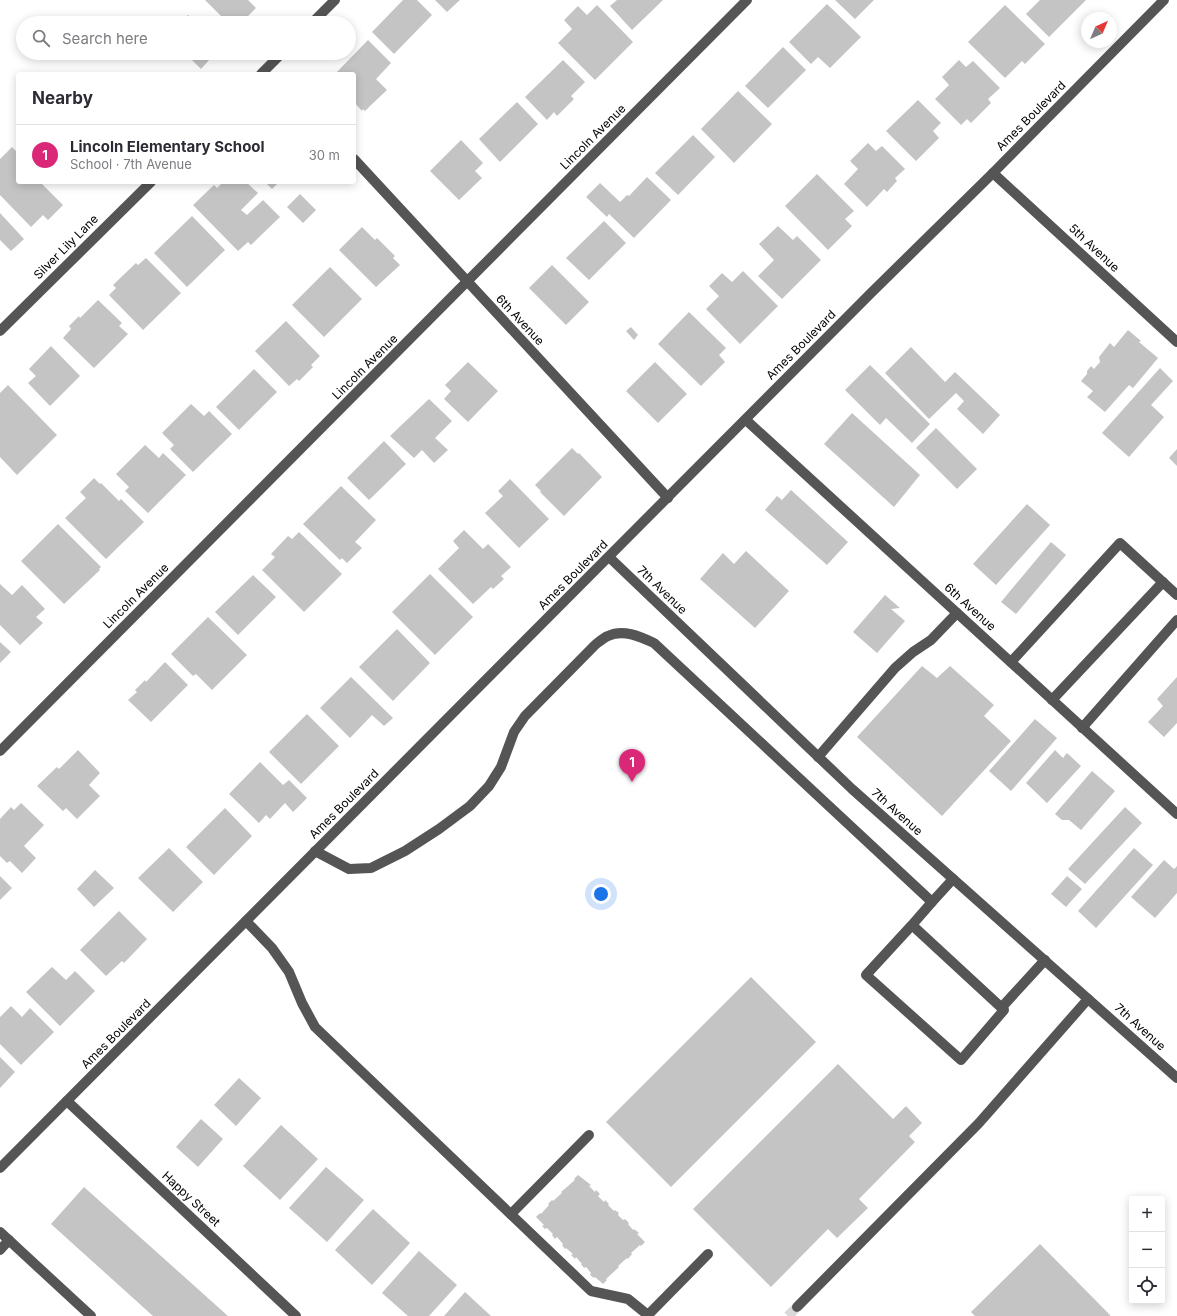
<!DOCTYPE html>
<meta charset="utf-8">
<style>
body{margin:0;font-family:Inter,sans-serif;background:#f2f2f3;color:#2b2b33}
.controls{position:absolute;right:12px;bottom:12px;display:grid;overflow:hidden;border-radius:4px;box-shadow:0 2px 10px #0003}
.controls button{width:36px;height:36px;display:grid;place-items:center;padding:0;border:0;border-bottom:1px solid #e1e1e2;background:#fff;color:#2b2b33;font:20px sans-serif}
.compass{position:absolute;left:1081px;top:12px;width:36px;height:36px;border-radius:50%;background:#fff;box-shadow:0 2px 10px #0003;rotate:44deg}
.you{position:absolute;left:601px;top:894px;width:14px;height:14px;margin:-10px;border:3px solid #fff;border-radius:50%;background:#1a73e8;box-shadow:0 0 0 6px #1a73e833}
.badge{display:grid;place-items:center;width:26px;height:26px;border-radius:50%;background:#db2777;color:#fff;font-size:13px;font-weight:700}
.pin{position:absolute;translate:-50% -33px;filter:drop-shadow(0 1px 2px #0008)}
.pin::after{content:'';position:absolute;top:21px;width:14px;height:12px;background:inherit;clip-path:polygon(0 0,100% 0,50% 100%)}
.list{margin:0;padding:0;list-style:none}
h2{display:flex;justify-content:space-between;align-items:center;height:52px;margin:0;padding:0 16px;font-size:17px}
h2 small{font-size:13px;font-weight:400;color:#7c7c81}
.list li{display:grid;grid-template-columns:26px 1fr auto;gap:12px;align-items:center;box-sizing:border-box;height:60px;padding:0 16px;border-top:1px solid #e1e1e2}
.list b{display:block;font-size:15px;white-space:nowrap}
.list p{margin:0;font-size:13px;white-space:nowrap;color:#7c7c81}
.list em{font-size:13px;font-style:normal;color:#7c7c81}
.icon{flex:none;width:22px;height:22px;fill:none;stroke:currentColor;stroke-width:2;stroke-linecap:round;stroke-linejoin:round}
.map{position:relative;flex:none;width:1177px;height:1316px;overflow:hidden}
.search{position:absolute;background:#fff;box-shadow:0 2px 10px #0003;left:16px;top:16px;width:340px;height:44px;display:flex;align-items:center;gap:10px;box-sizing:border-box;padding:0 14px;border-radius:22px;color:#7c7c81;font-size:15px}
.panel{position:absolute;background:#fff;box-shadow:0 2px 10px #0003;left:16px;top:72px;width:340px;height:112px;border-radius:4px}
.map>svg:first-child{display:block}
</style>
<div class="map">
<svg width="1177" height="1316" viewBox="0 0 1177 1316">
<rect width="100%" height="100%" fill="#fff"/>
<g fill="#c4c4c4">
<polygon points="205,0 248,0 256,8 244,20 242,18 237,23 228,23"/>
<polygon points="403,0 417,0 432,15 394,54 372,32"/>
<polygon points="435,0 460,0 447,12"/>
<polygon points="617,0 663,0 632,30 610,6"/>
<polygon points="835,0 874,0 855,19"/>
<polygon points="1040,0 1086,0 1049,37 1026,14"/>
<polygon points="827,4 861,37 830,68 818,57 811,64 789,42"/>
<polygon points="597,5 633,42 595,80 558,43 572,29 564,20 578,6 587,15"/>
<polygon points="1005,5 1045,44 1025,64 1022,61 1005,78 968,42"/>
<polygon points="188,15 196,23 180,23"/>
<polygon points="368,40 391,63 376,79 387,90 370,106 365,111 363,109 362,111 354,102 354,74 335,74"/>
<polygon points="783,47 806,70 768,108 745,86"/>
<polygon points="185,53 211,53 208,56 211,58 201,69"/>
<polygon points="563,60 585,82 571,96 574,99 557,116 554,112 547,120 525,97"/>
<polygon points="959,60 966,67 973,61 1000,88 988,99 991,103 971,123 967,119 961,125 935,99 949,85 942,77"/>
<polygon points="738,91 772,124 734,163 701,129"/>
<polygon points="918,100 941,123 933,131 939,138 916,161 886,131"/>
<polygon points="517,102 538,124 500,162 479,139"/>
<polygon points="693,135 715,157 678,195 655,173"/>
<polygon points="461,140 483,163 475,171 482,178 459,200 430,171"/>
<polygon points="868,143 876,151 882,146 905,169 895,178 897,181 887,192 884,189 867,207 844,184 858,169 850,161"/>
<polygon points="12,147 18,153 18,182 40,182 63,205 48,220 43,215 31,227 0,195 0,159"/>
<polygon points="817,174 854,211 845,219 852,226 828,250 785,206"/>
<polygon points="647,177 671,200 634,238 609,214 607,217 586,197 600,183 620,202 627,195 629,196"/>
<polygon points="223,182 246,182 258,193 241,210 247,215 263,200 280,217 251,245 248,242 238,251 193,205 214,185 217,188"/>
<polygon points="265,182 279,182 272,189"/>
<polygon points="300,194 316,210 303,223 287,207"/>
<polygon points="0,213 24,239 11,251 0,240"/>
<polygon points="192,216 225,250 187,287 154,253"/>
<polygon points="604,221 626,243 589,280 566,258"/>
<polygon points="778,226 793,240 797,236 821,260 782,299 758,276 774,260 759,244"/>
<polygon points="362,227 375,240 377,238 395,256 393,258 400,265 376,287 339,250"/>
<polygon points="146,258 181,293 143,330 109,295 116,288 113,285 136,263 138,265"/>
<polygon points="552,265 589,302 566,325 529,288"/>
<polygon points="330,267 362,299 324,337 292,305"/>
<polygon points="743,271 778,306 740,344 706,309 719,296 709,286 722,273 732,282"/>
<polygon points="98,300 122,323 119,326 128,334 94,368 63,338 71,329 69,326 79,316 80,318"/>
<polygon points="689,312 726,348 719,355 725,362 701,386 658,344"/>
<polygon points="286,321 320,356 311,365 313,367 299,381 297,379 289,386 255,351"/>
<polygon points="631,327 638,335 634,340 626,331"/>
<polygon points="1128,330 1141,341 1139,342 1158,358 1133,388 1129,385 1105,412 1087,397 1093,391 1081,381 1087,374 1087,371 1091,366 1094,369 1100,362 1099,357 1110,343 1114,347"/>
<polygon points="51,346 80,376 50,406 28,383 36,376 29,369"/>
<polygon points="911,347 945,382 955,372 1000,415 983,434 957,409 964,401 956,393 929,419 885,373"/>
<polygon points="468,362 498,391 468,422 444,399 451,391 445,385"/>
<polygon points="655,362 687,394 658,423 626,391"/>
<polygon points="870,365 930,424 912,443 886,418 880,425 845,390"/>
<polygon points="1160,368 1173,381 1151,405 1164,417 1129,457 1102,433"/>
<polygon points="254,369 277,392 239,430 216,407"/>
<polygon points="8,385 57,435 17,475 0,457 0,393"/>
<polygon points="429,399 452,421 435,438 448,450 434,463 422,450 414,458 390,436"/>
<polygon points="191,404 204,416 209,411 232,434 193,472 170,449 174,445 162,433"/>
<polygon points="852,413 920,475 894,507 824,444"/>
<polygon points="936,428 977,469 957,489 916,448"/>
<polygon points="384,441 406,464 369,500 347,478"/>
<polygon points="145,445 159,458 163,453 186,475 148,513 125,491 129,487 116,474"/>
<polygon points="572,448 578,454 579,453 602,477 564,516 540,492 541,491 535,485"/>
<polygon points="1177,449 1177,466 1169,458"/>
<polygon points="94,478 100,484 101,483 119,501 121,499 144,522 106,559 65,518 86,498 80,492"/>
<polygon points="510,479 549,519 519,548 485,513 503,496 498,491"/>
<polygon points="341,486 376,520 355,542 362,548 347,563 342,558 340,560 303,524"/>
<polygon points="791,490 848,542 827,565 765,510 777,496 782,500"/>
<polygon points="1027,504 1050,525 996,585 973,564"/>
<polygon points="58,524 101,567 99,569 100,570 64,604 21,561"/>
<polygon points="464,530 483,549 488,544 511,567 501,576 504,579 493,589 491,587 473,604 438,569 459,548 453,541"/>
<polygon points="299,532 342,574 304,612 262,570 275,557 271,554 288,536 292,539"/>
<polygon points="1051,542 1066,555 1016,614 1001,602"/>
<polygon points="746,551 789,591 755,628 700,579 723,553 734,564"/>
<polygon points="430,574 473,617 435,655 392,612"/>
<polygon points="253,575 276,597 238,635 215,612"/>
<polygon points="0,584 12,595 22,585 45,609 36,617 43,623 20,645 0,625"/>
<polygon points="885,595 900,608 891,609 905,621 877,653 853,632"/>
<polygon points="208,617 247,655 212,690 196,674 193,676 171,654"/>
<polygon points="397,629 430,663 393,701 359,667"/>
<polygon points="0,642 11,652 0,663"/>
<polygon points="165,662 188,685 151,722 128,700 137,692 135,690 145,680 146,682"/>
<polygon points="922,666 937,678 950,666 994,705 984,716 1011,741 942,816 857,737"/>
<polygon points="351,677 393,718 384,726 372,715 350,738 320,708"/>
<polygon points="1177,677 1177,723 1164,737 1148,722 1163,706 1157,699"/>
<polygon points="307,714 339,746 301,784 269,752"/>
<polygon points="1035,719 1057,738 1011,791 989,771"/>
<polygon points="78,750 100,773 89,785 100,796 77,819 66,808 63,811 37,786 57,767 59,769"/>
<polygon points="1055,750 1063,758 1067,753 1081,766 1047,803 1026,783"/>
<polygon points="260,762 283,785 289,780 307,798 293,812 285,803 270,819 266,815 259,823 229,794"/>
<polygon points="1092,771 1115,791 1081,830 1069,820 1062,820 1055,814"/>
<polygon points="21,803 44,825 24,846 36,858 22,873 10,861 7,863 0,856 0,819 11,807 14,810"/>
<polygon points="1125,807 1142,823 1085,884 1068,869"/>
<polygon points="225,808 252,836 214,875 186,847"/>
<polygon points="169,848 203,882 173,912 138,878"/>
<polygon points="1134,848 1153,865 1096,928 1078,911"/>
<polygon points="1164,860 1174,869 1177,866 1177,893 1155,918 1131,897"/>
<polygon points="95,870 114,888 94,907 77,889"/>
<polygon points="0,876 12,888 0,900"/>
<polygon points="1067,876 1082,889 1066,907 1051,894"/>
<polygon points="119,911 147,939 124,963 122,961 106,976 80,950"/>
<polygon points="52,967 66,980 75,971 95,991 60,1026 26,992"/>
<polygon points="751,977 816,1042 671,1187 606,1122"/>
<polygon points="11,1006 22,1017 30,1008 54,1032 21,1065 0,1044 0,1017"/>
<polygon points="0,1057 15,1072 0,1088"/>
<polygon points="838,1064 893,1119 906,1106 922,1123 909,1136 915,1142 859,1199 868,1208 837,1238 828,1229 771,1287 693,1209"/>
<polygon points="239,1078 261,1098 236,1126 214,1105"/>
<polygon points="201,1119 223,1139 198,1167 176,1147"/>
<polygon points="281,1125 318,1159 280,1200 243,1166"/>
<polygon points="326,1167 364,1200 327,1242 289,1208"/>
<polygon points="578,1175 591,1185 589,1186 595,1192 596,1190 600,1194 598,1196 604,1202 605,1200 609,1204 608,1205 614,1211 615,1210 619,1213 618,1215 623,1220 625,1219 629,1223 628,1224 633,1230 634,1229 639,1233 637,1234 645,1242 641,1246 640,1245 631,1253 632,1254 628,1259 627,1258 618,1266 619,1267 606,1279 607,1280 603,1284 595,1277 594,1278 590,1275 591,1273 586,1267 584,1268 581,1264 582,1264 576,1257 575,1259 571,1255 573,1254 566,1248 565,1249 562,1245 563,1244 557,1237 555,1239 552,1235 553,1234 547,1228 545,1229 542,1226 544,1225 536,1217 540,1213 541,1214 549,1205 548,1204 552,1200 553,1201 562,1193 561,1192 575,1180 574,1179"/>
<polygon points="84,1187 228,1316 153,1316 51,1224"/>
<polygon points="373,1209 410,1243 372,1285 335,1250"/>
<polygon points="1040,1244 1110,1315 1110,1316 975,1316 971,1312"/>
<polygon points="419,1251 457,1285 429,1316 408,1316 382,1293"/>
<polygon points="465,1292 491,1316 444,1316"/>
</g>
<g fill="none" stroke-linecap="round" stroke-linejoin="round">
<polyline stroke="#d9d9d9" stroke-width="10" stroke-dasharray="10 5" stroke-linecap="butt" points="788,1316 797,1307"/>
<g stroke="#555" stroke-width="10">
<polyline points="312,23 335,0"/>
<polyline points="261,74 282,53"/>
<polyline points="354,159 668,498"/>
<polyline points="993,173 1177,342"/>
<polyline points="0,331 151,182"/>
<polyline points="746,420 1177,814"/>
<polyline points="609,557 852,789 1177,1078"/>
<polyline points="1011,662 1120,543 1177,595"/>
<polyline points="1052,700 1163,582"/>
<polyline points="1082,728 1177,620"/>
<polyline points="0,751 747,0"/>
<polyline points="818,757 895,668 913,652 931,640 957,613"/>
<path d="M315,851L349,869L371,868L405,851L439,829L470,806L489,786L501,767L514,732L525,716L595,645C599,642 603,638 608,636C623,629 639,636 654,643L932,902L912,925L1004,1010L961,1060L866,975L912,925"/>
<polyline points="932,902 953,879"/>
<polyline points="246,921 272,948 289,972 302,1003 315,1027 591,1291 628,1299 649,1316"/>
<polyline points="1002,1007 1045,960"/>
<polyline points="67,1101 296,1316"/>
<polyline points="0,1168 871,293 993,173 1164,0"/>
<polyline points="511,1214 589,1135"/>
<polyline points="0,1232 91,1316"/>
<polyline points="0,1250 9,1240"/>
<polyline points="797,1307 979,1123 1088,999"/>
<polyline points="648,1315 708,1254"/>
</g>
</g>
<g text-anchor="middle" stroke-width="3.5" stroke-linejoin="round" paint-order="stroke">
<g font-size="12" fill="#000" stroke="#fff">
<text transform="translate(1031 116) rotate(-45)" y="4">Ames Boulevard</text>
<text transform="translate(593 137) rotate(-45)" y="4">Lincoln Avenue</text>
<text transform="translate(66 247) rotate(-45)" y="4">Silver Lily Lane</text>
<text transform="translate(1094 248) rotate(43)" y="4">5th Avenue</text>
<text transform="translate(520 320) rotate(47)" y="4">6th Avenue</text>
<text transform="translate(801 345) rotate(-45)" y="4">Ames Boulevard</text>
<text transform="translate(365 367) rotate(-45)" y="4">Lincoln Avenue</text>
<text transform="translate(573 575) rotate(-45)" y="4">Ames Boulevard</text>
<text transform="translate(662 590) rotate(44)" y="4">7th Avenue</text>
<text transform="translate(136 596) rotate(-45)" y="4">Lincoln Avenue</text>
<text transform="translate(970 607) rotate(42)" y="4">6th Avenue</text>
<text transform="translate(344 804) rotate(-45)" y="4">Ames Boulevard</text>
<text transform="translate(897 812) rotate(42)" y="4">7th Avenue</text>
<text transform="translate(1140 1027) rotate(42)" y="4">7th Avenue</text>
<text transform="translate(116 1034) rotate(-45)" y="4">Ames Boulevard</text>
<text transform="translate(191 1199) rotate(43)" y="4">Happy Street</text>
</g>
</g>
</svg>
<div class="controls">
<button>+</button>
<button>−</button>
<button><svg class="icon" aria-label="locate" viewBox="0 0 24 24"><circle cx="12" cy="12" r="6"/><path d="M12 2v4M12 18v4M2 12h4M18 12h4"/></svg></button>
</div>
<svg class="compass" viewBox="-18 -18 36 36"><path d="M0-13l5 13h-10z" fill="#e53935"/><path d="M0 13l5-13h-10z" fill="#7c7c81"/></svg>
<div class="you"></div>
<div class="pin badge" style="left:632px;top:782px">1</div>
<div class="search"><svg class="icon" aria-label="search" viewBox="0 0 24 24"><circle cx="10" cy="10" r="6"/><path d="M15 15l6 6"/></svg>Search here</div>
<section class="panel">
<h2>Nearby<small></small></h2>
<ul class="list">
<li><span class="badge">1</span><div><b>Lincoln Elementary School</b><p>School · 7th Avenue</p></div><em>30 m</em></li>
</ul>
</section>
</div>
